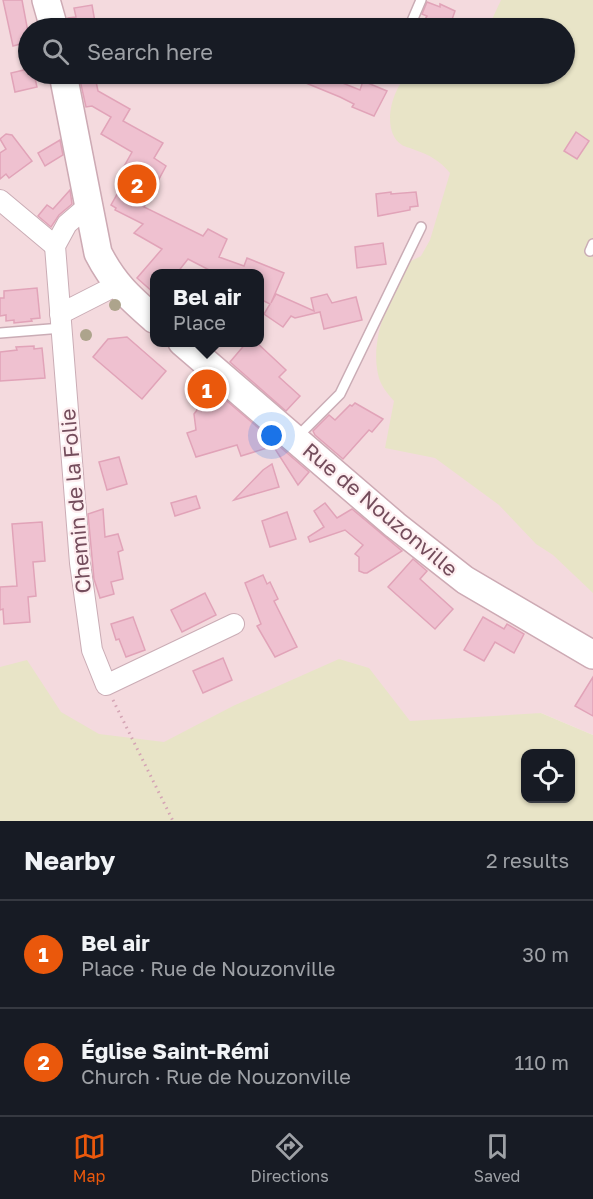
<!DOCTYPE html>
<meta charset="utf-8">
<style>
body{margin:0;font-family:"Golos Text",sans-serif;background:#20242c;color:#f1f3f6}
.controls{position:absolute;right:18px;bottom:18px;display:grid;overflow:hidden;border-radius:12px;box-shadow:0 2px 4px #0004}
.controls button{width:54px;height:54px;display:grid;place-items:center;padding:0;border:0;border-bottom:2px solid #363941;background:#171b24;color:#f1f3f6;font:30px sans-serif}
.you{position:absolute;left:272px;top:436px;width:21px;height:21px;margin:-15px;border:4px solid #fff;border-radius:50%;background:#1a73e8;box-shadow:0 0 0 9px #1a73e833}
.badge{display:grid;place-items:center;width:39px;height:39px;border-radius:50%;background:#ea580c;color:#fff;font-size:20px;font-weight:700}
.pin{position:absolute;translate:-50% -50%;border:3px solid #fff;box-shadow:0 2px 6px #0006}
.popup{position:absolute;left:150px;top:269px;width:114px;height:78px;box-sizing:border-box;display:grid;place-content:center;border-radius:12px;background:#171b24;filter:drop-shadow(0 2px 4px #0005);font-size:20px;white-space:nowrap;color:#9ea1a6}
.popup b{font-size:22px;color:#f1f3f6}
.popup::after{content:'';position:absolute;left:50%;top:100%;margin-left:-12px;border:12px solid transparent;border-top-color:#171b24}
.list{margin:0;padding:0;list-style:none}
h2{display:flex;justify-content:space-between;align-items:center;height:78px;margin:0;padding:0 24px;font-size:26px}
h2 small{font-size:20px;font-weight:400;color:#9ea1a6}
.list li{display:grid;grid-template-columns:39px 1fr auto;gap:18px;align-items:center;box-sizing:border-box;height:108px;padding:0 24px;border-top:2px solid #363941}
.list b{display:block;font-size:22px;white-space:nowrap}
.list p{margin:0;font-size:20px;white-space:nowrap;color:#9ea1a6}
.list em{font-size:20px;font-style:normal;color:#9ea1a6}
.icon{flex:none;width:33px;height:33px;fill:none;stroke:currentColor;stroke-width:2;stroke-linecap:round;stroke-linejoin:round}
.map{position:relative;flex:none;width:593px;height:821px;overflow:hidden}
.search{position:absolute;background:#171b24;box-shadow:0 2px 4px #0004;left:18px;right:18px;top:18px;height:66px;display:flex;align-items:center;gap:15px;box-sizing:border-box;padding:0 21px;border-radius:33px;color:#9ea1a6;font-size:22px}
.sheet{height:294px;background:#171b24}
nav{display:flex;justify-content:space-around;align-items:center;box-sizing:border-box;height:84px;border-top:2px solid #363941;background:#171b24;font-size:16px;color:#9ea1a6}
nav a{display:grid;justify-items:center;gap:3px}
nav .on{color:#ea580c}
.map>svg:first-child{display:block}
</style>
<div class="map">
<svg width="593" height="821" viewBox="0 0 593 821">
<rect width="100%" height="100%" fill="#fbe8ea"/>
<path fill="#f4dade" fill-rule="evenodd" d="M0,0H593V735L541,713L0,821ZM28,28H564V74H28ZM154,274H260V342H154Z"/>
<g fill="#e8e4c7" fill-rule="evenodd">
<path d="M501,0H593V593L553,555L536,544L499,505L435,458L385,448L394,401C387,393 380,385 378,374C370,338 390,298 403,265L421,256L430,240L450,173C440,161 430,155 415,150C411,148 405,147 402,145C380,131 392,87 409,74H564V28H488Z"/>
<path d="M339,659L369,668L410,721L541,713L593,735V821H0V667L27,660L61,712L99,734L164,742L233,706ZM526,754H570V798H526Z"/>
</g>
<g fill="#efc1d0" stroke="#e1a3b8" stroke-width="1.5">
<polygon points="3,0 22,0 28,32 28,42 13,46"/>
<polygon points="427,2 440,7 440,4 455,11 449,28 420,28 427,16 422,14"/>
<polygon points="92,5 96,28 69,28 68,18 76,17 74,8"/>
<polygon points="28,69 28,74 34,74 37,87 15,92 11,73"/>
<polygon points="284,74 320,74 360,90 363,81 387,91 374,116 352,107 354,104 340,97"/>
<polygon points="95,77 98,91 130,109 123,121 163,143 154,158 166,166 144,207 203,236 208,229 227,239 219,257 244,266 247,258 284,273 271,303 276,294 314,311 311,298 327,294 332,303 356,297 362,320 324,329 320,312 295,318 291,316 283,327 264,314 270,304 260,299 260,273 215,273 188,259 177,273 154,273 154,293 137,278 162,249 134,233 143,224 115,210 116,208 111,205 124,182 117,179 132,152 101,134 111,117 92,106 86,107 80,80"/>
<polygon points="576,132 589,141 577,159 564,151"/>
<polygon points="6,134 12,135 32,161 9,178 6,174 0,179 0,153 6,149 0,139"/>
<polygon points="60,140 63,155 45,166 38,153"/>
<polygon points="70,190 72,204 59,215 51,227 38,216 47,205 53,209"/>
<polygon points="391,192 391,194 416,192 418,206 410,207 410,210 378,216 376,194"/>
<polygon points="383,243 386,264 357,268 355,247"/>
<polygon points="37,288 40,318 31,319 32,321 14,323 14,320 6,321 6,315 0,316 0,298 4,298 4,291"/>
<polygon points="127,337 166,371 142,399 93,357 108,339"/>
<polygon points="247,342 256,342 286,370 279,377 300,396 286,411 230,362"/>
<polygon points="34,346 34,349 42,348 45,378 0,381 0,352 17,350 16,347"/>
<polygon points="221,396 262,431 267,448 241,456 237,445 196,457 187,433 196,430 194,414 197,410 196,403"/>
<polygon points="355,403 383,419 372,432 369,430 343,459 315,435 313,431 329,415 335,420 350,405 352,406"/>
<polygon points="271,439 309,472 298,485 270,441"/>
<polygon points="119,457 127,484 107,490 99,462"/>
<polygon points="272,464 279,487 234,500 263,470"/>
<polygon points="196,496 200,508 175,516 171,503"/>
<polygon points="325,503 337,518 352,509 402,551 367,573 364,573 359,571 359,557 355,554 363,545 345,530 310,542 308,537 324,527 314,511"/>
<polygon points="103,509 105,537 118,534 123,550 118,552 123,579 111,582 114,594 100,598 94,579 88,514"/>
<polygon points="287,512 296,539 270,547 262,521"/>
<polygon points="42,522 45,561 33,562 36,596 28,597 30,622 4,624 3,609 0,610 0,587 17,586 12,524"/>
<polygon points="413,559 427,571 420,579 453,609 435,629 388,587"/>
<polygon points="263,575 267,584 270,582 278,599 274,601 297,647 275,657 257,626 261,624 245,583"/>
<polygon points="205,593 216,615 182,632 171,610"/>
<polygon points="133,617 145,650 126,657 119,639 116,640 111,624"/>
<polygon points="483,617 504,629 507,624 524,634 514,653 495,642 484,661 464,650"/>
<polygon points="223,658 232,680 203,693 193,671"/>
<polygon points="593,677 593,716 575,706"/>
</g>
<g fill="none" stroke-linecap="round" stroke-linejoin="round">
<g stroke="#caacb5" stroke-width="12">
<g id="service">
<polyline points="409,28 421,0"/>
<polyline points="590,251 593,244"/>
<polyline points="0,333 62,328"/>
<polyline points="297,437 340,394 421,227"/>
</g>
</g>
<g stroke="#caacb5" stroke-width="22">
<g id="minor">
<polyline points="0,200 55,246"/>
<polyline points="88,206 67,224 55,246 80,563 92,650 106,685 234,624"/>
<polyline points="60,314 117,285"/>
</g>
</g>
<g stroke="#cdaab4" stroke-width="30">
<g id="secondary">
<polyline points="46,0 54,28"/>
<path d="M63,74L98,253C114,284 129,297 154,319"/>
<polyline points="182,342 395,525 465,580 593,655"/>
</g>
</g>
<polyline stroke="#d4a4b4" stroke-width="3" stroke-dasharray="1.5 4.5" stroke-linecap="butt" points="113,700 173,821"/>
<use href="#service" stroke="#fff" stroke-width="9"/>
<use href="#minor" stroke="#fff" stroke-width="20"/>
<use href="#secondary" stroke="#fff" stroke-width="27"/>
</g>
<g fill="#ada48c">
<circle cx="115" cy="305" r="6"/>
<circle cx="86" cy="335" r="6"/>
</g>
<g text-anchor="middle" stroke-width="4.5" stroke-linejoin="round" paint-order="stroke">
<g font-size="21" fill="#744d5c" stroke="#feeef0">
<text transform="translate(76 501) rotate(-95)" y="7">Chemin de la Folie</text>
<text transform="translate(380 510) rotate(40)" y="7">Rue de Nouzonville</text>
</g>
</g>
</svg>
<div class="controls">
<button><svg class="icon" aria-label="locate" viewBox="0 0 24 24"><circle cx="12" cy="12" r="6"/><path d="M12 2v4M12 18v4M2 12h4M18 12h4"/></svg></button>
</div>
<div class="you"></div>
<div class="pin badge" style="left:207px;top:389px">1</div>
<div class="popup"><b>Bel air</b>Place</div>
<div class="pin badge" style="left:137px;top:184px">2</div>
<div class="search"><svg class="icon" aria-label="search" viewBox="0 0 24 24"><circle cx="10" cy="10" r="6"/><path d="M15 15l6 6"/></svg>Search here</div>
</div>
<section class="sheet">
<h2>Nearby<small>2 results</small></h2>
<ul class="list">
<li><span class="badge">1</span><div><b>Bel air</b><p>Place · Rue de Nouzonville</p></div><em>30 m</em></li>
<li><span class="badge">2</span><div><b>Église Saint-Rémi</b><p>Church · Rue de Nouzonville</p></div><em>110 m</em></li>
</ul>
</section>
<nav>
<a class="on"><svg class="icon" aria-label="map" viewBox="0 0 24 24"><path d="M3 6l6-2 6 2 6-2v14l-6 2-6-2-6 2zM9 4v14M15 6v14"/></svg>Map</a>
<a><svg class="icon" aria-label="directions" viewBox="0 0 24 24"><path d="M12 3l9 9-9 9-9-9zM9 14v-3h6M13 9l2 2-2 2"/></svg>Directions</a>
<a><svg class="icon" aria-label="saved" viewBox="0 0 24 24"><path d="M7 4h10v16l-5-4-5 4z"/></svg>Saved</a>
</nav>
